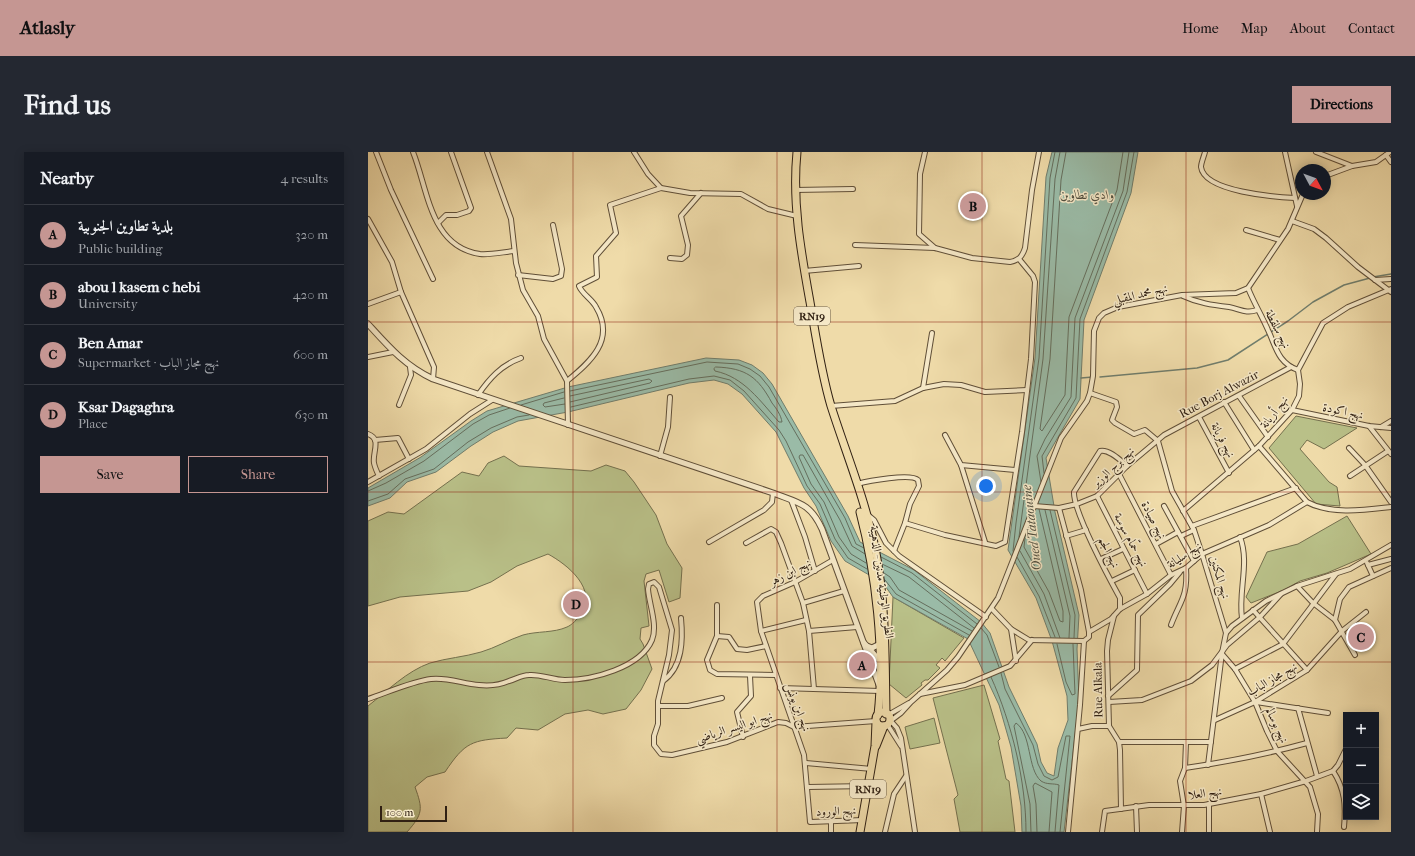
<!DOCTYPE html>
<meta charset="utf-8">
<style>
body{margin:0;font-family:"IM FELL French Canon",Amiri,serif;background:#242831;color:#f1f3f6}
.controls{position:absolute;right:12px;bottom:12px;display:grid;overflow:hidden;border-radius:0px;box-shadow:0 2px 10px #0003}
.controls button{width:36px;height:36px;display:grid;place-items:center;padding:0;border:0;border-bottom:1px solid #363941;background:#171b24;color:#f1f3f6;font:20px sans-serif}
.compass{position:absolute;left:927px;top:12px;width:36px;height:36px;border-radius:50%;background:#171b24;box-shadow:0 2px 10px #0003;rotate:131deg}
.scale{position:absolute;left:12px;bottom:10px;width:67px;box-sizing:border-box;padding-left:4px;border:2px solid #302013;border-top:0;font-size:11px;line-height:14px;white-space:nowrap;color:#302013;-webkit-text-stroke:3px #f5e8c7;paint-order:stroke}
.you{position:absolute;left:618px;top:334px;width:14px;height:14px;margin:-10px;border:3px solid #fff;border-radius:50%;background:#1a73e8;box-shadow:0 0 0 6px #1a73e833}
.badge{display:grid;place-items:center;width:26px;height:26px;border-radius:50%;background:#c59692;color:#111;font-size:13px;font-weight:700}
.pin{position:absolute;translate:-50% -50%;border:2px solid #fff;box-shadow:0 1px 4px #0006}
.list{margin:0;padding:0;list-style:none}
h2{display:flex;justify-content:space-between;align-items:center;height:52px;margin:0;padding:0 16px;font-size:17px}
h2 small{font-size:13px;font-weight:400;color:#9ea1a6}
.list li{display:grid;grid-template-columns:26px 1fr auto;gap:12px;align-items:center;box-sizing:border-box;height:60px;padding:0 16px;border-top:1px solid #363941}
.list b{display:block;font-size:15px;white-space:nowrap}
.list p{margin:0;font-size:13px;white-space:nowrap;color:#9ea1a6}
.list em{font-size:13px;font-style:normal;color:#9ea1a6}
.actions{display:flex;gap:8px;padding:12px 16px}
.actions a{flex:1;padding:9px 0;border:1px solid #c59692;border-radius:0px;text-align:center;font-size:14px;color:#c59692}
.actions .main{background:#c59692;color:#111}
.icon{flex:none;width:22px;height:22px;fill:none;stroke:currentColor;stroke-width:2;stroke-linecap:round;stroke-linejoin:round}
.map{position:relative;flex:none;width:1023px;height:680px;overflow:hidden;border-radius:0px}
header{display:flex;align-items:center;gap:24px;box-sizing:border-box;height:56px;padding:0 20px;background:#c59692;color:#111}
header strong{font-size:19px}
nav{display:flex;gap:22px;margin-inline-start:auto;font-size:14px}
.intro{display:flex;align-items:center;justify-content:space-between;box-sizing:border-box;height:96px;padding:0 24px}
h1{margin:0;font-size:28px}
.button{padding:10px 18px;border-radius:0px;background:#c59692;color:#111;font-size:14px;font-weight:700}
main{display:flex;gap:24px;padding:0 24px}
aside{flex:1;background:#171b24;border-radius:0px;box-shadow:0 2px 10px #0003}
.map>svg:first-child{display:block}
</style>
<header>
<strong>Atlasly</strong>
<nav><a>Home</a><a>Map</a><a>About</a><a>Contact</a></nav>
</header>
<div class="intro"><h1>Find us</h1><a class="button">Directions</a></div>
<main>
<aside>
<h2>Nearby<small>4 results</small></h2>
<ul class="list">
<li><span class="badge">A</span><div><b>بلدية تطاوين الجنوبية</b><p>Public building</p></div><em>320 m</em></li>
<li><span class="badge">B</span><div><b>abou l kasem c hebi</b><p>University</p></div><em>420 m</em></li>
<li><span class="badge">C</span><div><b>Ben Amar</b><p>Supermarket · نهج مجاز الباب</p></div><em>600 m</em></li>
<li><span class="badge">D</span><div><b>Ksar Dagaghra</b><p>Place</p></div><em>630 m</em></li>
</ul>
<div class="actions"><a class="main">Save</a><a>Share</a></div>
</aside>
<div class="map">
<svg width="1023" height="680" viewBox="0 0 1023 680">
<rect width="100%" height="100%" fill="#efdba9"/>
<filter id="stains"><feTurbulence type="fractalNoise" baseFrequency=".005" numOctaves="4"/><feColorMatrix values="0 0 0 0 .2 0 0 0 0 .09 0 0 0 0 .02 0 0 0 .5 -.17"/></filter>
<radialGradient id="worn" r=".72"><stop offset=".6" stop-color="#630" stop-opacity="0"/><stop offset="1" stop-color="#630" stop-opacity=".3"/></radialGradient>
<g fill="#b9c088" stroke="#74704e">
<polygon points="928,264 989,276 956,297 939,288 932,297 961,330 969,335 972,354 948,352 901,296"/>
<path d="M136,304L151,314L223,319L238,313L257,319L266,330L288,363L299,392L314,416L312,446L301,450L291,418L278,422L276,429L281,474L273,476L272,487L275,492L284,517L273,538L258,557L235,562L220,558L197,562L170,578L148,576L139,586C104,588 97,590 77,620L59,625L47,635C55,657 55,662 39,680H0V554C19,539 39,519 62,511C79,506 96,505 113,500C127,496 140,488 155,483C169,479 186,481 199,475C204,473 209,467 213,463C230,437 200,413 180,402L149,414L123,430L100,439L32,445L0,454V369L20,360L36,362L94,320L111,324L120,311Z"/>
<polygon points="979,364 1003,402 959,421 932,429 916,438 883,451 878,445 899,400 930,392"/>
<polygon points="525,445 596,486 577,509 574,506 568,513 572,516 560,528 557,528 553,531 554,533 538,546 521,532"/>
<polygon points="616,533 632,587 630,589 638,627 641,629 647,680 592,680 586,647 590,643 565,546"/>
<polygon points="566,566 572,591 542,597 537,575"/>
</g>
<polygon fill="#9abba7" stroke="#707d6c" points="684,0 770,0 763,41 716,168 712,247 678,306 687,360 711,463 709,497 711,548 696,680 654,680 653,654 643,595 631,553 600,487 525,445 515,431 477,409 463,389 448,354 436,336 408,280 374,242 360,232 346,228 321,231 200,260 150,269 125,280 103,294 68,320 39,330 22,346 0,354 0,336 53,305 103,269 119,259 200,235 338,206 371,208 384,213 395,221 404,232 480,364 492,390 546,418 613,470 622,481 641,535 669,592 673,610 679,621 686,624 690,596 700,568 699,544 684,489 668,446 640,398 667,206 678,25"/>
<g fill="none" stroke-linecap="round" stroke-linejoin="round">
<g stroke="#656e5d" stroke-width="1">
<polyline points="698,0 693,28 682,207 672,277 674,279 697,243 701,165 749,38 755,0"/>
<path d="M348,215C378,216 390,225 404,251C408,256 413,263 414,270H411C392,249 376,225 347,219L346,217Z"/>
<polyline points="202,239 339,210 370,212 382,217 392,224 401,235 477,366 488,392 496,396"/>
<polyline points="202,244 281,227 284,229 282,231 202,250"/>
<polyline points="196,246 176,251 175,253 177,255 197,252"/>
<polyline points="153,253 196,240"/>
<polyline points="203,255 321,227 346,224 362,228 376,239 411,278 418,289 439,334 452,352 467,387 480,406 499,417"/>
<polyline points="676,321 674,304 708,246 712,167 759,40 766,0"/>
<polyline points="673,330 669,304 677,287 703,245 707,166 755,39 761,0"/>
<polyline points="0,339 18,331 56,309 105,272 121,263 142,256"/>
<polyline points="0,349 20,342 37,327 66,317 100,290 123,276 149,265 161,263"/>
<polyline points="677,358 702,464 701,486"/>
<polyline points="682,358 707,463 706,486"/>
<polyline points="651,385 675,207 687,27 692,0"/>
<polyline points="657,386 656,395 681,440 692,469 695,470 695,459 671,357"/>
<polyline points="645,399 648,371 671,206 682,26 687,0"/>
<polyline points="652,399 676,442 692,486"/>
<polyline points="497,402 484,394 472,368 435,303 432,303 431,305 443,332 456,350 471,385 483,402 498,411"/>
<polyline points="513,405 544,421 609,472"/>
<polyline points="649,405 671,444 687,485"/>
<polyline points="514,412 541,425 606,476"/>
<polyline points="516,421 522,425 531,438 604,479"/>
<polyline points="517,428 528,442 601,483"/>
<polyline points="613,476 619,483 631,515"/>
<polyline points="689,492 698,530 704,543 707,542 705,492"/>
<polyline points="633,521 637,537 665,593 670,612 676,624 684,628 690,625 698,584 702,584 692,680"/>
<path d="M623,525C644,572 658,629 658,680"/>
<path d="M663,680L662,652L646,574L648,571C664,582 659,617 673,629C679,633 685,631 691,633L687,680"/>
<polyline points="669,680 668,652 665,634 667,631 684,640 681,680"/>
</g>
<g stroke="#707d6c" stroke-width="1.5">
<polyline points="1005,125 1023,122"/>
<polyline points="732,225 829,216 860,208 920,169 945,150 976,133 1002,126"/>
<polyline points="713,226 725,225"/>
</g>
<g stroke="#604f38" stroke-width="6">
<g id="minor">
<polyline points="8,0 23,38 65,127"/>
<path d="M45,0C60,37 62,95 112,102C123,103 135,100 146,99"/>
<polyline points="119,0 143,67 148,111 155,138 170,164 176,187 199,229 200,273"/>
<polyline points="266,0 280,22 293,36 322,41 373,42 400,57 429,64"/>
<polyline points="557,0 552,22 551,82 567,96"/>
<path d="M837,0C836,4 833,11 833,15C836,40 908,45 927,46"/>
<polyline points="917,0 929,54"/>
<polyline points="948,0 984,14"/>
<polyline points="1018,3 1023,10"/>
<polyline points="957,24 984,14 1008,10 1022,0"/>
<polyline points="427,38 485,37"/>
<polyline points="0,67 24,110 33,140 66,215 65,227"/>
<polyline points="924,69 946,77 958,86 990,115 1023,140"/>
<polyline points="70,71 78,63 89,63 101,59 103,56 83,0"/>
<polyline points="878,78 912,88"/>
<path d="M487,93L567,96L604,106L642,110C651,108 654,105 657,96L664,38L671,0"/>
<polyline points="302,106 314,107 319,103 320,93 313,64 333,41"/>
<polyline points="436,119 491,114"/>
<polyline points="150,123 185,127 193,124 194,117 185,73"/>
<polyline points="1007,128 1023,127"/>
<path d="M880,136C886,151 894,164 900,178C908,195 910,211 930,218"/>
<path d="M815,144C830,151 844,153 861,155C872,157 878,162 889,158"/>
<polyline points="0,152 33,140"/>
<polyline points="0,205 25,200"/>
<path d="M199,229C222,210 248,188 228,155C224,147 214,142 211,134L229,125L228,104L248,81L242,53L293,36"/>
<polyline points="555,236 564,181"/>
<polyline points="722,241 748,250 749,255 744,268 747,271 766,282 777,278 790,289"/>
<path d="M110,243C121,227 133,213 153,206"/>
<polyline points="871,244 900,285"/>
<polyline points="856,250 886,298"/>
<polyline points="31,253 43,223 42,215"/>
<polyline points="463,254 527,249 555,236 576,232 593,233 617,240 659,238"/>
<polyline points="924,258 1001,274 1023,276"/>
<polyline points="831,265 861,321"/>
<polyline points="1001,274 1023,302"/>
<polyline points="1013,275 1023,269"/>
<path d="M0,282C14,287 4,301 6,311C7,316 9,320 11,324"/>
<polyline points="577,283 593,313 647,318"/>
<polyline points="7,288 30,286 41,307"/>
<polyline points="790,289 804,339 826,378 834,402 858,481 854,501 840,613"/>
<path d="M891,294L939,350C963,363 997,358 1023,355"/>
<polyline points="981,296 997,313 1023,350"/>
<polyline points="292,304 300,275 302,245"/>
<polyline points="593,313 617,390"/>
<polyline points="751,322 803,423"/>
<polyline points="982,324 1020,299"/>
<polyline points="0,330 58,297 102,262 124,248"/>
<path d="M489,332C500,329 543,321 550,328L551,334L542,352L537,371L526,399"/>
<polyline points="729,344 779,442"/>
<polyline points="423,348 437,385 447,419"/>
<polyline points="666,354 691,356 709,352 729,344 759,314 796,283 923,215"/>
<polyline points="796,354 826,409"/>
<polyline points="691,356 713,438 721,480"/>
<polyline points="815,359 891,294 924,258 931,244 932,232 930,218 955,171 980,155 1023,137"/>
<polyline points="500,363 506,368 518,391 531,404 618,465"/>
<polyline points="537,371 577,383 628,394 637,390 654,280 663,207 667,130 665,124 651,107"/>
<polyline points="824,374 928,336"/>
<polyline points="698,384 718,378"/>
<polyline points="813,384 826,378"/>
<path d="M872,385C882,411 870,439 874,466"/>
<polyline points="341,390 396,358 404,350 405,341"/>
<polyline points="378,391 403,377 408,380 413,391 435,451 441,479 446,537"/>
<polyline points="788,392 810,380"/>
<polyline points="733,407 755,397"/>
<polyline points="465,408 427,430 395,444 389,450 393,479 436,603 442,670 495,668"/>
<polyline points="999,411 1005,424"/>
<polyline points="1000,413 1023,407"/>
<polyline points="744,429 767,418"/>
<polyline points="929,434 945,451 967,468 987,503"/>
<polyline points="435,451 476,439"/>
<polyline points="349,453 349,484 339,508 342,518 349,522 408,523"/>
<polyline points="624,457 643,477 661,488 716,489"/>
<path d="M752,457V446C741,426 705,359 706,340L732,299C741,297 752,308 759,314"/>
<polyline points="885,458 939,518"/>
<polyline points="746,464 740,488 739,499 741,574 751,590 752,598 753,657"/>
<polyline points="967,468 972,447 981,435 1023,416"/>
<path d="M803,473C812,449 820,445 818,416"/>
<polyline points="643,477 648,509"/>
<polyline points="393,479 438,468"/>
<polyline points="441,479 489,475"/>
<polyline points="858,481 864,474 898,449 929,434 982,417 1023,393"/>
<polyline points="349,484 361,485 369,497 379,498 398,494"/>
<polyline points="716,489 721,485 721,480 743,467 752,457 779,442 803,423 818,416 834,402 901,373 939,350"/>
<polyline points="854,502 867,517 887,550 899,579 909,599 942,635 950,662 949,680"/>
<polyline points="867,517 915,492 968,422"/>
<path d="M295,529C315,515 315,487 313,466"/>
<polyline points="412,536 512,539"/>
<polyline points="552,542 597,533 642,514 664,488"/>
<polyline points="740,544 769,518 770,463 802,432 812,420"/>
<path d="M0,547C18,541 45,529 63,527C80,525 95,532 111,533C121,534 132,533 141,529C148,527 154,523 161,523C173,522 185,528 197,528C224,528 272,516 284,488C290,473 281,452 280,437L281,432L286,430L291,435L304,478L301,503L290,549V572L286,584V593L293,602L304,603L359,590L410,570L418,571L426,575L508,569"/>
<polyline points="741,550 774,548 823,529 844,513 859,493 892,465 913,442"/>
<polyline points="888,550 960,561"/>
<polyline points="291,554 320,554 354,546"/>
<polyline points="930,556 949,624"/>
<polyline points="520,563 541,551"/>
<polyline points="521,567 529,576 533,586 547,680"/>
<polyline points="847,568 887,550 939,518 974,479 998,460"/>
<polyline points="521,570 533,561 543,550 579,518 590,505 630,446 693,286 719,249 722,241 725,224 726,179 731,166 736,161 750,155 814,143 868,141 880,136 920,77 935,42"/>
<polyline points="519,572 533,594"/>
<polyline points="710,577 724,574 741,574"/>
<polyline points="375,585 369,560 383,544 382,524"/>
<polyline points="751,590 843,590"/>
<polyline points="438,611 504,617"/>
<path d="M817,616C859,610 899,602 939,591"/>
<path d="M965,619C977,637 978,654 976,675"/>
<polyline points="440,635 500,634"/>
<polyline points="893,642 902,680"/>
<polyline points="841,652 841,680"/>
<polyline points="768,654 769,680"/>
<polyline points="463,669 463,680"/>
<polyline points="517,680 526,642 538,624"/>
<polyline points="700,680 712,553 716,489"/>
<polyline points="734,680 737,659 781,653 836,653 893,642 938,629 965,619 970,613 978,597"/>
<polyline points="814,680 816,654 812,629 817,616 818,590"/>
</g>
</g>
<g stroke="#604f38" stroke-width="7">
<g id="tertiary">
<path d="M0,172C20,194 37,214 65,227L405,341C431,351 442,351 454,377L511,533"/>
<polyline points="496,491 512,509"/>
<polyline points="499,494 504,496 512,492"/>
</g>
</g>
<g stroke="#302013" stroke-width="9">
<g id="primary">
<path d="M429,0C424,51 433,100 442,150C448,185 453,220 463,254C478,301 497,347 507,396C518,450 517,506 518,562"/>
<path d="M492,360C508,421 517,500 510,563"/>
<circle cx="515" cy="567" r="7"/>
<polyline points="508,594 516,574"/>
<polyline points="492,680 507,594 508,570"/>
</g>
</g>
<use href="#minor" stroke="#f5e8c7" stroke-width="4"/>
<use href="#tertiary" stroke="#f5e8c7" stroke-width="5"/>
<use href="#primary" stroke="#efdba9" stroke-width="7"/>
</g>
<path fill="none" stroke="#8f2418" stroke-width="1" stroke-opacity="0.55" d="M205,0V680M409,0V680M614,0V680M818,0V680M0,170H1023M0,340H1023M0,510H1023"/>
<g text-anchor="middle" stroke-width="3" stroke-linejoin="round" paint-order="stroke">
<g fill="#f5e8c7" stroke="#6b5c49" stroke-width="1">
<rect x="426" y="155" width="36" height="18" rx="3"/>
<rect x="482" y="628" width="36" height="18" rx="3"/>
</g>
<g font-size="11" font-weight="bold" fill="#302013">
<text x="444" y="168">RN19</text>
<text x="500" y="641">RN19</text>
</g>
<g font-size="12" fill="#302013" stroke="#f5e8c7">
<text transform="translate(772 142) rotate(-13)" y="4">نهج محمد المقبلي</text>
<text transform="translate(910 177) rotate(63)" y="4">نهج سلقطة</text>
<text transform="translate(851 242) rotate(-28)" y="4">Rue Borj Alwazir</text>
<text transform="translate(975 259) rotate(12)" y="4">نهج اكودة</text>
<text transform="translate(906 260) rotate(-52)" y="4">نهج أريانة</text>
<text transform="translate(855 288) rotate(62)" y="4">نهج فريانة</text>
<text transform="translate(745 315) rotate(-43)" y="4">نهج برج الوزير</text>
<text transform="translate(786 368) rotate(63)" y="4">نهج صيادة</text>
<text transform="translate(763 388) rotate(62)" y="4">نهج حمّام سوسة</text>
<text transform="translate(741 400) rotate(64)" y="4">نهج الجم</text>
<text transform="translate(816 403) rotate(-33)" y="4">نهج سليانة</text>
<text transform="translate(422 420) rotate(-27)" y="4">نهج ابن زهر</text>
<text transform="translate(852 425) rotate(73)" y="4">نهج المكنين</text>
<text transform="translate(514 430) rotate(82)" y="4">الطريق الوطنية مدنين - الذهيبة</text>
<text transform="translate(904 527) rotate(-30)" y="4">نهج مجاز الباب</text>
<text transform="translate(730 538) rotate(-91)" y="4">Rue Alkala</text>
<text transform="translate(430 555) rotate(69)" y="4">نهج ابن يونس</text>
<text transform="translate(909 573) rotate(65)" y="4">نهج بوسالم</text>
<text transform="translate(366 575) rotate(-18)" y="4">نهج ابو اليسر الرياضي</text>
<text transform="translate(837 641) rotate(-7)" y="4">نهج العلا</text>
<text transform="translate(468 659) rotate(-2)" y="4">نهج الورود</text>
</g>
<g font-size="13" font-style="italic" fill="#504e3f" stroke="#f5e8c7">
<text x="719" y="47">وادي تطاوين</text>
<text transform="translate(663 376) rotate(-97)" y="5">Oued Tataouine</text>
</g>
</g>
<rect width="100%" height="100%" filter="url(#stains)"/>
<rect width="100%" height="100%" fill="url(#worn)"/>
</svg>
<div class="controls">
<button>+</button>
<button>−</button>
<button><svg class="icon" aria-label="layers" viewBox="0 0 24 24"><path d="M12 4l9 5-9 5-9-5zM3 14l9 5 9-5"/></svg></button>
</div>
<svg class="compass" viewBox="-18 -18 36 36"><path d="M0-13l5 13h-10z" fill="#e53935"/><path d="M0 13l5-13h-10z" fill="#9ea1a6"/></svg>
<div class="scale">100 m</div>
<div class="you"></div>
<div class="pin badge" style="left:494px;top:513px">A</div>
<div class="pin badge" style="left:605px;top:54px">B</div>
<div class="pin badge" style="left:993px;top:485px">C</div>
<div class="pin badge" style="left:208px;top:452px">D</div>
</div>
</main>
